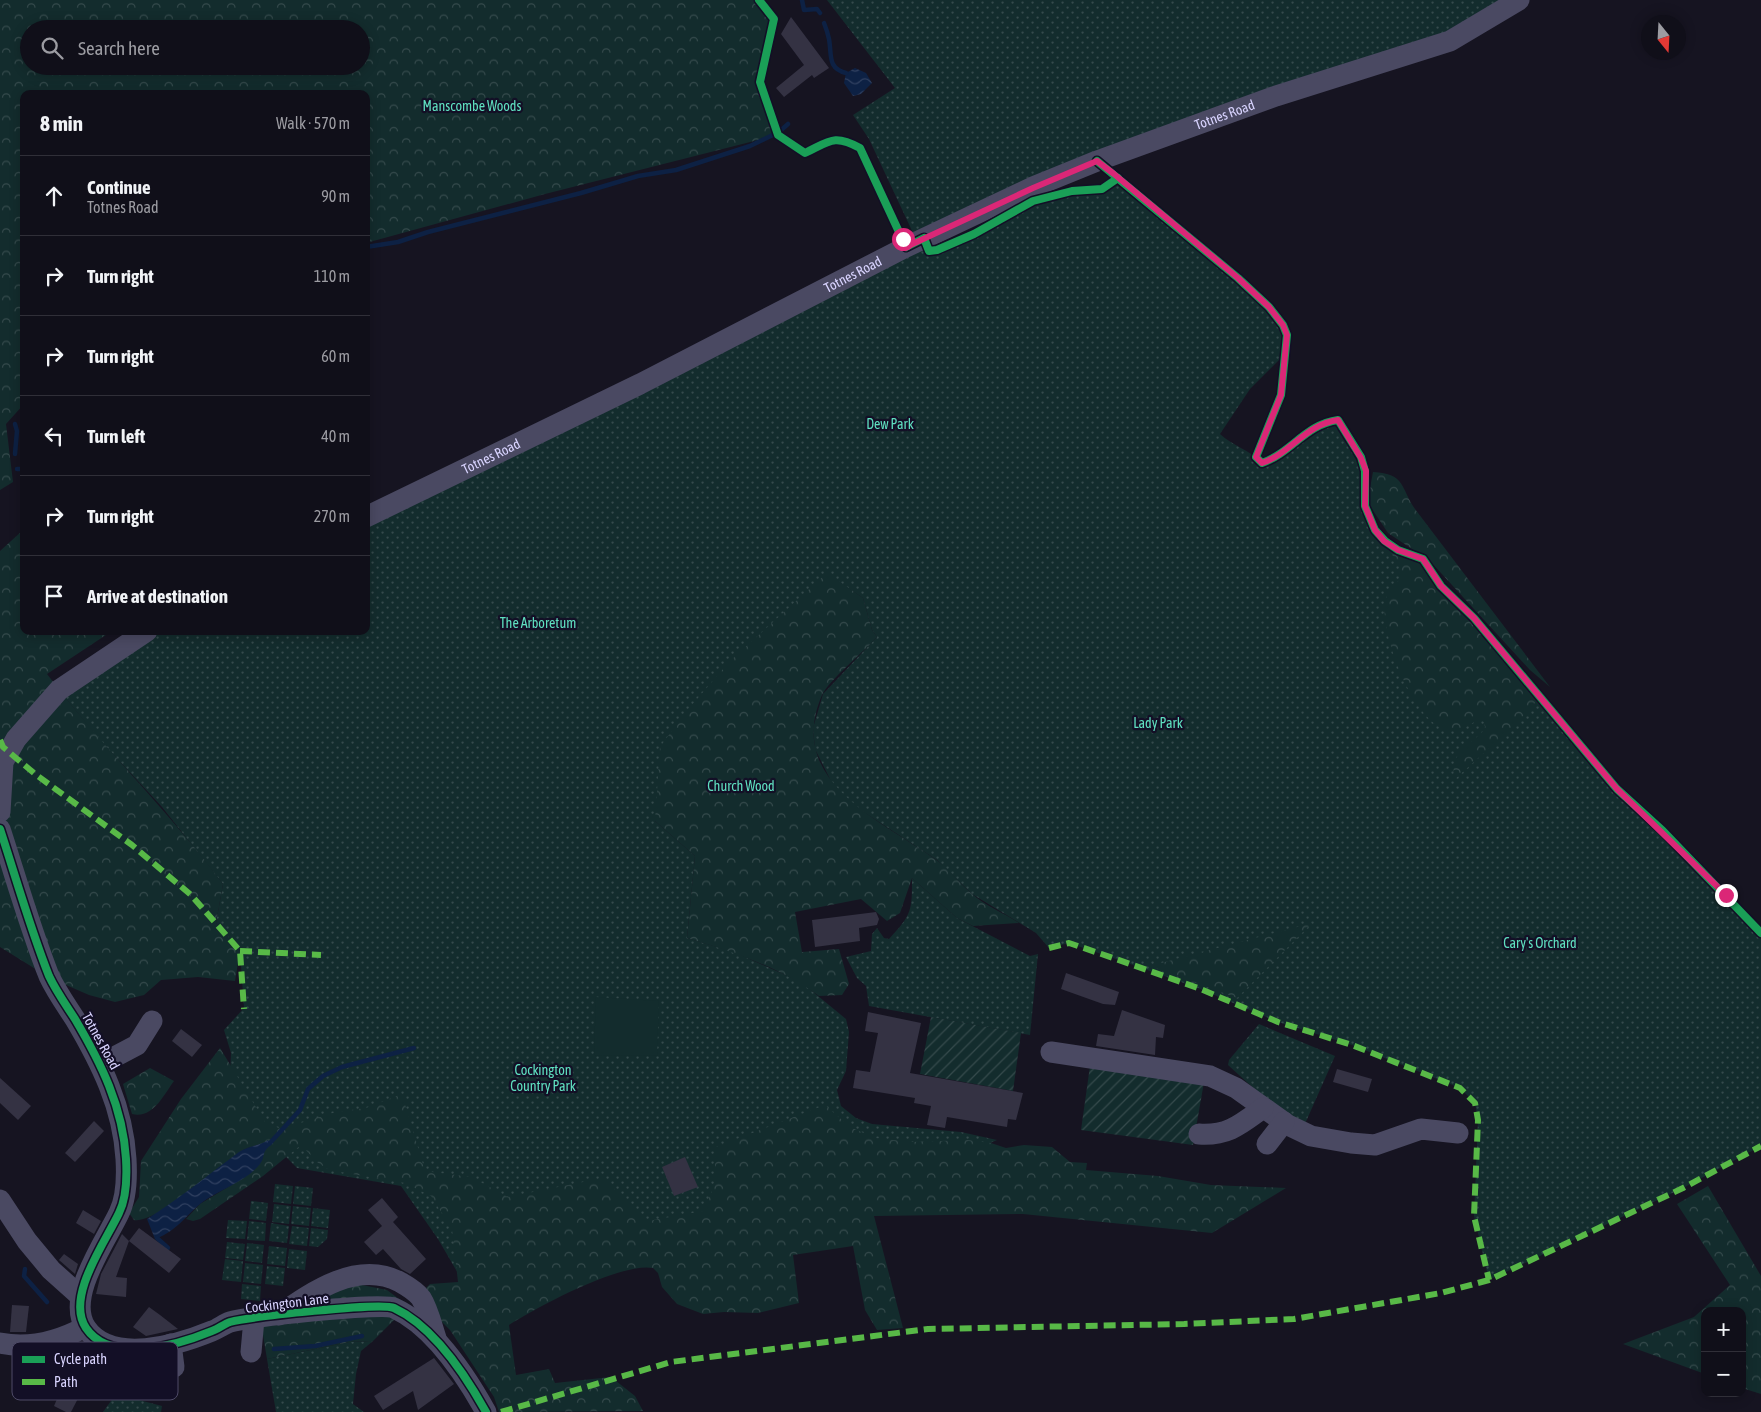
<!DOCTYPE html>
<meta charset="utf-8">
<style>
body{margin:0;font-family:"Asap Condensed",sans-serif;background:#191822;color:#f1f3f6}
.controls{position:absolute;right:15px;bottom:15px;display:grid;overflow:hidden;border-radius:10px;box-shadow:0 2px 12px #0003}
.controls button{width:45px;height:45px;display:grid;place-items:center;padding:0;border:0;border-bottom:1px solid #302f38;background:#100f19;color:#f1f3f6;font:25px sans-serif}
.compass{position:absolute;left:1641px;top:15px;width:45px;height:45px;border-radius:50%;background:#100f19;box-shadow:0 2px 12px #0003;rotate:162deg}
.stop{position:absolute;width:15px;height:15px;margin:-11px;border:4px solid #db2777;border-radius:50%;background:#fff}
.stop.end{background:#db2777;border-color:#fff;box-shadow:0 1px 5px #0008}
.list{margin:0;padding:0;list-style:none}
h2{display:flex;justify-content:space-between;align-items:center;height:65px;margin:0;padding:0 20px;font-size:21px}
h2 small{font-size:16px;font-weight:400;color:#9c9ca2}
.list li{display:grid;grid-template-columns:32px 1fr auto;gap:15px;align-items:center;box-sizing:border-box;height:80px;padding:0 20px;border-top:1px solid #302f38}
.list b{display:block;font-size:19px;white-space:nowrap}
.list p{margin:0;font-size:16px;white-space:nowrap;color:#9c9ca2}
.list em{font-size:16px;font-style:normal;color:#9c9ca2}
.icon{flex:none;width:28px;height:28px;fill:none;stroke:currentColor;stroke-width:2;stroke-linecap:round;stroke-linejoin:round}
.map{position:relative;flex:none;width:1761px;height:1412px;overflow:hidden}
.search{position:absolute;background:#100f19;box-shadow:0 2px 12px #0003;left:20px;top:20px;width:350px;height:55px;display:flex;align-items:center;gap:12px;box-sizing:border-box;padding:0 18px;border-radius:28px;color:#9c9ca2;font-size:19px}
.panel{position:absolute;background:#100f19;box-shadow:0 2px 12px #0003;left:20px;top:90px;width:350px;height:545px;border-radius:10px}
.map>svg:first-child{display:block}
</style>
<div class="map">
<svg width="1761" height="1412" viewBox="0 0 1761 1412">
<defs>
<pattern id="grass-dots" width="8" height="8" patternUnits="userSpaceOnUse" patternTransform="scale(1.25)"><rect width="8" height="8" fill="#132c2d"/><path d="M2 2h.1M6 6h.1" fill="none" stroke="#354a4c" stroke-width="1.8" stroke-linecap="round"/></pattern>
<pattern id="forest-crowns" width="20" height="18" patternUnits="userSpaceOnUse" patternTransform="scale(1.25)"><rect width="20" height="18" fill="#132c2d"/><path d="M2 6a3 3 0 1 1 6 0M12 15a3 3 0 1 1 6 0" fill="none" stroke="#354a4c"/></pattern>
<pattern id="garden-furrows" width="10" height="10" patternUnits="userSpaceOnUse" patternTransform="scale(1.25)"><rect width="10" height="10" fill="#132c2d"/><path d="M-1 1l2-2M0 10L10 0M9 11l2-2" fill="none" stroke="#354a4c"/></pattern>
<pattern id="water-waves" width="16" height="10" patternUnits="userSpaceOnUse" patternTransform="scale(1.25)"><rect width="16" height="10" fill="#0d2144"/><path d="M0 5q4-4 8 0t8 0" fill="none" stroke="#304060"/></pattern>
</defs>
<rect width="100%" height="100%" fill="#161421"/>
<g fill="url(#grass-dots)">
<polygon points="827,0 1508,0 1431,41 914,235 869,139 853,115 895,88"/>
<path d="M1118,178L1238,278L1269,307L1283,325L1287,335L1284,355L1250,389L1220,434C1233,446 1250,450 1262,463C1291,453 1306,424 1338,420L1361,457L1365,471V506L1375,530L1384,541L1398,550L1423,559L1441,586L1474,618L1617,789L1663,831L1761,933V1146L1683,1188L1489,1280L1474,1216L1478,1120L1475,1103L1460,1088L1352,1045L1278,1022L1198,988L1116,959L1069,943L1049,948L1036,933L972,894L937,860L850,803L832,783L815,749L813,728L823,694L877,637L872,630L863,598L827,574L655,821L695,856L687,938L734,952L801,982L846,1019L849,1032L846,1071L837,1090L841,1106L856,1118L872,1124L961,1132L997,1140L921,1173L459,1275L438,1239L401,1186L297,1168L246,1116L230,1075L231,1053L224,1030L244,1008L240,951L216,923L223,884L162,807L99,739L59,690L147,631H366V517L924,238L929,251L937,250L974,234L1033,201L1072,191L1101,189Z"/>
<path d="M912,878L957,918L1030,956L1038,954L1030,1035L869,1006L866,986L857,978L846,957L871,951L872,934L877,928L884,938L889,939C912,914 912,911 912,878Z"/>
<polygon points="1259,1024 1335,1056 1304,1126 1273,1106 1228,1065 1229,1060"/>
<polygon points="275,1184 293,1186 291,1204 273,1202"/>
<polygon points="295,1186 313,1188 311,1206 293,1204"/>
<polygon points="251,1201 268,1203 266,1221 249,1219"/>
<polygon points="274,1204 291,1206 289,1224 272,1222"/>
<polygon points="293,1206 311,1208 309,1226 291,1224"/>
<polygon points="313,1208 330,1210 328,1228 311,1226"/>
<polygon points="228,1220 247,1221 245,1239 226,1238"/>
<polygon points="249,1221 266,1223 265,1241 247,1240"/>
<polygon points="271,1223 289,1226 287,1243 269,1241"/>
<polygon points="292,1226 309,1228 307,1246 289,1244"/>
<polygon points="311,1228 328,1230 327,1239 318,1247 309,1246"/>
<polygon points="227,1242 245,1244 243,1260 225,1258"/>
<polygon points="247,1243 264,1245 262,1263 245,1261"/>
<polygon points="269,1246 287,1248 285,1266 267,1264"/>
<polygon points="289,1249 307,1251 305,1270 287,1268"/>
<polygon points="225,1259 243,1261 241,1282 222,1280"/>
<polygon points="245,1263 263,1265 261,1284 243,1282"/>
<polygon points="267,1266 285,1268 283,1286 265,1284"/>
<polygon points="242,1284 261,1286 260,1301 241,1299"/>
<polygon points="373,1341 361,1351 356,1374 353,1404 364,1412 276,1412 267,1359 349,1342"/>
<polygon points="116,1394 162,1406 161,1412 103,1412"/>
</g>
<g fill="url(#forest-crowns)" fill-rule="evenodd">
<path d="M0,0H759L774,19L760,82L778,135L545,194L366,243V94H24V404L6,424L13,482L0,490ZM29,29H361V66H29Z"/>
<path d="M1373,472C1406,474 1400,487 1415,509L1550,687L1530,670L1430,561L1388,533L1370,506L1368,499Z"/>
<path d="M22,531L24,631H112L47,674C102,747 168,810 223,884L216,923L240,951L235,981L198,977L161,980L144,995L115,1002L89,995L50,978L0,947V551Z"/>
<path d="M1382,537L1422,564L1542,695L1516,724L1455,779C1448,754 1468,747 1483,731L1485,727L1484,722L1480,719C1472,723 1461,731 1452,731C1415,729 1380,634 1385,603C1386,590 1401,585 1401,570Z"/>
<path d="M827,573L863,598L872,630L877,637C863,653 830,679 822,695C785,781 879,819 935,859C948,868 958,882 971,893C984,905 1004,913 1019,923L973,926L957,918L912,878L900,913L887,921L861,899L795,912L802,952L839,949L849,984L842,995L819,996C780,967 733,952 687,938L695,856L655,821L660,747L685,713L730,661Z"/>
<polygon points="1312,923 1237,998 1150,966"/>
<path d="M220,1048L265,1122L281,1129L336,1112L366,1108L402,1094L425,1171L471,1177L508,1197L603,1178L648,1221L703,1211L714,1187L716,1147L825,1105L850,1127L875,1138L912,1142L968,1140L991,1143L1006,1148L1024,1145L1052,1147L1070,1162L1087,1163L1086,1170L1158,1176L1211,1185L1286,1188L1212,1233L1023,1214L874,1216L903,1328L877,1330L865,1310L853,1246L793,1255L799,1303L758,1313L724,1312L703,1314L677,1304L662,1287L658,1273L653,1268C621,1262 537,1307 509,1325L516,1375L549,1369L555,1383L611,1377L635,1396L643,1411L499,1412L494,1397L450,1330L437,1317L426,1288L430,1284L458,1282L452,1229L431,1196L405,1183L329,1170L317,1162L301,1145L263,1176L200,1219L193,1221L186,1219L200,1204L238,1181L259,1164L268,1141C259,1146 248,1146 240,1152C219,1166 157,1224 134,1220L129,1213L139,1197L141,1161L181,1099Z"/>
<path d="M150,1068L174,1081C163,1096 153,1119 132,1114L123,1084Z"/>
<polygon points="1708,1186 1761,1276 1761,1394 1742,1388 1742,1311 1705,1311 1705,1374 1623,1344 1694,1317 1730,1285 1677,1204"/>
<polygon points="357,1284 387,1290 403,1302 395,1319 373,1341 349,1342 267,1359 261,1323 307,1302"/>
</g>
<g fill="url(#garden-furrows)">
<polygon points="931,1017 1021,1033 1013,1091 920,1074"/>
<polygon points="1090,1066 1204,1082 1193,1145 1081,1130"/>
</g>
<polygon fill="#132c2d" points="596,997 659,1001 657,1056 594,1055"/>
<g fill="url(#water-waves)">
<polygon points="855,68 866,73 872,83 861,94 853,96 844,83 846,73"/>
<path d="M268,1140L271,1145C261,1152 266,1156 260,1164C247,1180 224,1188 207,1199C187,1212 180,1230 155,1239L147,1219C179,1199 208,1175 239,1152C248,1146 259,1146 268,1140Z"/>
</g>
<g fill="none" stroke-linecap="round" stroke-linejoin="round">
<g stroke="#0d2144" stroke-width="4.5">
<polyline points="802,0 804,10 817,9 820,13"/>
<path d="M824,23C826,28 828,34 829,39C832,55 827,68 846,73"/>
<polyline points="366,247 398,242 428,232 581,193 638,176 676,170 750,146 779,132 788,124"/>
<polyline points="23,415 24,415"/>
<polyline points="15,454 17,431 15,424"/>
<polyline points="17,469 24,469"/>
<polyline points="270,1143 300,1110 308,1089 323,1076 342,1067 414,1048"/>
<polyline points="157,1238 168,1248"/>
<polyline points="25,1269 24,1276 47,1302"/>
<polyline points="274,1349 315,1346 362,1336"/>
</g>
</g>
<g fill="#343243">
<polygon points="791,17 829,68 814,78 812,75 784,97 776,88 804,65 781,34"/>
<polygon points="876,912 879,919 877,925 859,928 860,941 815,947 812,920"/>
<polygon points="1066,973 1119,992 1115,1005 1103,1004 1061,989"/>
<polygon points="1122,1010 1165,1025 1163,1038 1156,1037 1155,1055 1096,1046 1098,1034 1114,1036"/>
<polygon points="868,1012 921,1023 910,1073 1023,1093 1016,1120 1008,1119 1007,1127 947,1117 945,1128 927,1125 931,1106 914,1103 915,1098 853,1088 856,1070 870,1072 878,1033 865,1031"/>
<polygon points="181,1029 202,1045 192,1057 172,1041"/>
<polygon points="1337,1069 1372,1079 1368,1092 1333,1082"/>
<polygon points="0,1078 31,1106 18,1120 0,1103"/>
<polygon points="94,1121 104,1131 75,1162 65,1153"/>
<polygon points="685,1157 698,1187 674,1196 662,1167"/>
<polygon points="382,1198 398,1217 393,1222 426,1259 410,1274 401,1269 383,1249 376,1255 364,1242 382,1226 368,1210"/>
<polygon points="83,1210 101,1221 94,1234 76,1223"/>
<polygon points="139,1228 181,1259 169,1273 129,1241 116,1277 127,1278 126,1297 96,1294 101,1274 122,1234 129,1241"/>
<polygon points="64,1254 78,1264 75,1274 59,1260"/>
<polygon points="12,1305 29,1306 26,1332 10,1332"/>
<polygon points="149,1307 160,1315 178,1329 146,1336 133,1327"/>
<polygon points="78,1350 95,1354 85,1385 71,1412 66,1412 54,1406"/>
<polygon points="434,1358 454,1384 418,1410 413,1391 383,1410 374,1396"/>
</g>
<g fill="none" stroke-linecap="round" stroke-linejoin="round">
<g stroke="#4a4962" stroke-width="21">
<path id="s1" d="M366,517L640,384L906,247L1033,187L1097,161L1276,96L1450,41L1519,0"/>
<polyline points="0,812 3,762 16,739 59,690 147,631"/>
<path d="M0,829C16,878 30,928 49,976C56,991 66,1005 75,1019C101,1063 123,1107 126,1159C127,1176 127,1197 119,1213C106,1241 65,1297 86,1328C111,1365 178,1345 212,1331C218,1329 224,1324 230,1322C249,1317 381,1302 394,1308C433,1326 466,1376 486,1412"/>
<polyline points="1051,1052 1210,1076 1236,1088 1288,1125 1311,1136 1351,1143 1375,1145 1421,1129 1458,1133"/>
<polyline points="101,1064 137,1045 152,1021"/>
<path d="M1199,1134C1228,1136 1241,1124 1263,1108"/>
<polyline points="1267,1144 1284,1122"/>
<polyline points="0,1200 27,1241 51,1270 80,1296"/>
<path d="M279,1315C313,1291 358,1260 400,1282C407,1286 416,1291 421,1298C428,1309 432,1326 436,1338"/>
<path d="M0,1343C30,1349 59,1341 85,1327"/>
<polyline points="171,1344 174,1367"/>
<polyline points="251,1352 254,1319"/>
</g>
<g stroke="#58b947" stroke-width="6" stroke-dasharray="12 6" stroke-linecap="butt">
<polyline points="0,740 3,747 35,774 132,845 191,895 240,951 244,1009"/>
<polyline points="1049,948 1069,943 1116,959 1198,988 1278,1022 1352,1045 1460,1088 1475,1103 1478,1120 1474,1216 1489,1280"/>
<polyline points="240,951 321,955"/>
<polyline points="501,1412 671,1362 928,1329 1184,1324 1294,1319 1441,1293 1489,1280 1683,1188 1761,1146"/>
</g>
<g stroke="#130f26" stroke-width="11">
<g id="cycleway">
<path d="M759,0L774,19L760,82L778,135L805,153C830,141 834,134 860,148L906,247L924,238L929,251L937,250L974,234L1033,201L1072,191L1102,189L1118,178"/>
<path d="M1097,161L1238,278L1269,307L1283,325L1287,335L1281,395L1256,457L1262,463C1291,453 1306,424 1338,420L1361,457L1365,471V506L1375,530L1385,541L1398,550L1423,559L1441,586L1474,618L1617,789L1663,831L1761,933"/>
<path d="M0,829C16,878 30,928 49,976C56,991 66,1005 75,1019C101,1063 123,1107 126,1159C127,1176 127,1197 119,1213C106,1241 65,1297 86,1328C111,1365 178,1345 212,1331C218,1329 224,1324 230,1322C249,1317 381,1302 394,1308C433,1326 466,1376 486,1412"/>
</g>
</g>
<use href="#cycleway" stroke="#1a9f57" stroke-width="8"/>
</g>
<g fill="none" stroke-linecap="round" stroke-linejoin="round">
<path stroke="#db2777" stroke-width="6" d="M903,239L906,247L1033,188L1097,161L1114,174L1238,278L1269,307L1283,325L1287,335L1281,395L1256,457L1262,463C1291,453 1306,424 1338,420L1361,458L1366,471L1365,506L1375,530L1384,541L1398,550L1423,559L1441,586L1474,618L1617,789L1726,895"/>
</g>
<g text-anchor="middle" stroke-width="4.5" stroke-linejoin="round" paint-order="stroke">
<g font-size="14" fill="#5fe0c0" stroke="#130f26">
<text x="472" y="111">Manscombe Woods</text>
<text x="890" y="429">Dew Park</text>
<text x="538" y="628">The Arboretum</text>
<text x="1158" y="728">Lady Park</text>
<text x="741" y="791">Church Wood</text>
<text x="1540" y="948">Cary's Orchard</text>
<text x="543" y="1075">Cockington<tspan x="543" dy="16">Country Park</tspan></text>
</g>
<g font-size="14" fill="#d9d4ff" stroke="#130f26">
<text dy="5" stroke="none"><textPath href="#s1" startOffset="949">Totnes Road</textPath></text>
<text dy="5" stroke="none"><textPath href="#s1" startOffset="544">Totnes Road</textPath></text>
<text dy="5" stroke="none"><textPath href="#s1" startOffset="139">Totnes Road</textPath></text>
<text transform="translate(101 1041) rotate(61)" y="5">Totnes Road</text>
<text transform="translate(287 1303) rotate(-7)" y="5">Cockington Lane</text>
</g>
</g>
<rect x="12" y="1342" width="166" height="58" rx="8" fill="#130f26" stroke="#4e4a67" stroke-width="1"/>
<rect x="22" y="1356" width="23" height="7" fill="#1a9f57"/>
<rect x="22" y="1379" width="23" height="6" fill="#58b947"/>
<g font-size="14" fill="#d9d4ff">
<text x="54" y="1364">Cycle path</text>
<text x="54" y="1387">Path</text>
</g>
</svg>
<div class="controls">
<button>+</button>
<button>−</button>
</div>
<svg class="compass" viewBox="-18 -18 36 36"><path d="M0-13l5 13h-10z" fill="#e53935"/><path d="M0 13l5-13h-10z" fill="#9c9ca2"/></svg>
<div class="stop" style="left:903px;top:239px"></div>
<div class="stop end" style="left:1726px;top:895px"></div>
<div class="search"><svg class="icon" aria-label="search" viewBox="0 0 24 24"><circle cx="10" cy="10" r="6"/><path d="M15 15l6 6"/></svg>Search here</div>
<section class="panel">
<h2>8 min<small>Walk · 570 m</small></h2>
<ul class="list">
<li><svg class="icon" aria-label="ahead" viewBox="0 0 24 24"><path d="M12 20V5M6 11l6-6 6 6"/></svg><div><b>Continue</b><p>Totnes Road</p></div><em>90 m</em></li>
<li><svg class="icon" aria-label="right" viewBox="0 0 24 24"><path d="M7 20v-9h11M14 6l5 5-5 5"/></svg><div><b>Turn right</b></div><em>110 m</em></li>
<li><svg class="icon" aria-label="right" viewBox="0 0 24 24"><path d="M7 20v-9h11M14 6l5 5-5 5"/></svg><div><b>Turn right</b></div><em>60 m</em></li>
<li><svg class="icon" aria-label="left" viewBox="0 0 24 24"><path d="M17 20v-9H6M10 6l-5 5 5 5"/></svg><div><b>Turn left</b></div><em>40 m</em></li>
<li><svg class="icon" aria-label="right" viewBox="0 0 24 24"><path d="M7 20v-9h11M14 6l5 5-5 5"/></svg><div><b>Turn right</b></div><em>270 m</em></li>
<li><svg class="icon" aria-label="arrive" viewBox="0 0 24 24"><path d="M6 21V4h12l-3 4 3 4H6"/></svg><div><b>Arrive at destination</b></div></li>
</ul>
</section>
</div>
